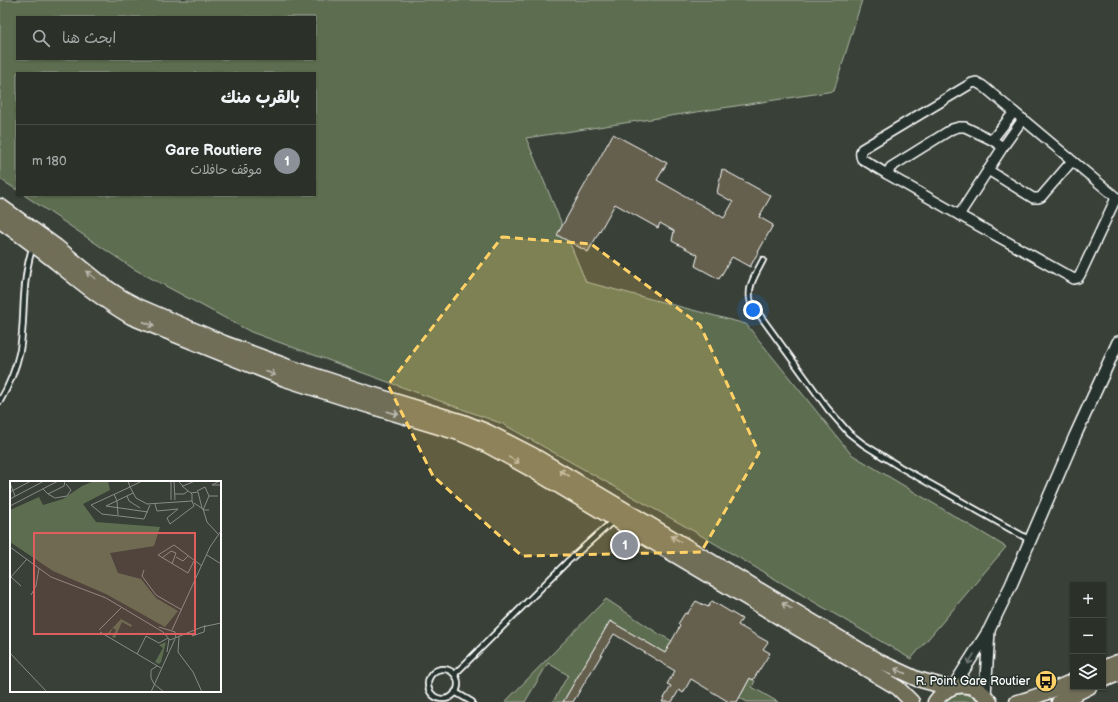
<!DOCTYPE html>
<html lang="ar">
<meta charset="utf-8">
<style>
body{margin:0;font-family:"Balsamiq Sans","Playpen Sans Arabic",sans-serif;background:#373c35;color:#f1f3f6;direction:rtl}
.controls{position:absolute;right:12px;bottom:12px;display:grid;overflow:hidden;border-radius:0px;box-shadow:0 1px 3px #0004}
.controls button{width:36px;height:36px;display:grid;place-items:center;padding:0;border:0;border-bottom:1px solid #474b46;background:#2b3029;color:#f1f3f6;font:20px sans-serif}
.you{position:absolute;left:753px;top:310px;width:14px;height:14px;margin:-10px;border:3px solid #fff;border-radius:50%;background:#1a73e8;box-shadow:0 0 0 6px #1a73e833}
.badge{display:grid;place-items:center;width:26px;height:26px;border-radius:50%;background:#8c9099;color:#fff;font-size:13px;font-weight:700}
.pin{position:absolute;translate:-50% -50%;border:2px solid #fff;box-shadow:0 1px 4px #0006}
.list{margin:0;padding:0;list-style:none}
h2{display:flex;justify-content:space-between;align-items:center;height:52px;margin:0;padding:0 16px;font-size:17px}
h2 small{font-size:13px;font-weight:400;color:#a6a9a8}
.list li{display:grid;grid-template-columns:26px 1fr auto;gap:12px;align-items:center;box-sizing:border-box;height:72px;padding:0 16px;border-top:1px solid #474b46}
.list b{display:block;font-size:15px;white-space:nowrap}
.list p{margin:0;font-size:13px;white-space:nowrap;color:#a6a9a8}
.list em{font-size:13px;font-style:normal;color:#a6a9a8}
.icon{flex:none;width:22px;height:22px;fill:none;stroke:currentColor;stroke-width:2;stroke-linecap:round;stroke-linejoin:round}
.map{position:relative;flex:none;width:1118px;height:702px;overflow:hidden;direction:ltr}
.search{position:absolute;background:#2b3029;box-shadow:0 1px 3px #0004;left:16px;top:16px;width:300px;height:44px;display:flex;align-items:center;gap:10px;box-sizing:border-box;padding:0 14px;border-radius:0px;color:#a6a9a8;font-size:15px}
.panel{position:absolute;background:#2b3029;box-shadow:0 1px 3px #0004;left:16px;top:72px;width:300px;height:124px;border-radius:0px;direction:rtl}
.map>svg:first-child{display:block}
</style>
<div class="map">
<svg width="1118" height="702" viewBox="0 0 1118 702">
<rect width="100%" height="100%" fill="#394037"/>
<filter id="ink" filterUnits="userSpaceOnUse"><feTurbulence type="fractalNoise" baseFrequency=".025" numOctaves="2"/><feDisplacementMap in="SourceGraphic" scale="8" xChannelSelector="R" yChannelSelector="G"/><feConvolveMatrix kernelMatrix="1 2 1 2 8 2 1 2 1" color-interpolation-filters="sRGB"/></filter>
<g filter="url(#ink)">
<g fill="#5d6d50" stroke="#aeb6a8" fill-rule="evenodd">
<path d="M0,0H862L834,91L526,138L586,282L746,324L851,454L1006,547L911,659L690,529L503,424L251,332L134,269L24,195H315V73H17V190L0,179ZM17,17H315V59H17Z"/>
<polygon points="606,599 659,634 672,641 673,658 610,621 563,702 553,702 568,675 548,663 525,702 505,702"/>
<polygon points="750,678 755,681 752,687 778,702 747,702 733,694 742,693"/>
<path d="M958,694C967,694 973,696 980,702H943L950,696Z"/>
</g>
<g fill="#655f4e" stroke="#fff">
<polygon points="613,134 667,163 657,180 724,218 733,202 717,193 722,169 771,196 759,217 773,225 750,267 732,257 719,279 695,266 698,255 672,241 674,231 660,223 658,228 615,204 588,252 557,235"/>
<polygon points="696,601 708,607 712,601 742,619 738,625 768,642 763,649 770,653 753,680 750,678 737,702 729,702 691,679 683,693 679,690 672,702 662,702 671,686 667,684 675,671 614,634 573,702 563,702 610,621 665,653 680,626 678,624 685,613 687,614"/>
</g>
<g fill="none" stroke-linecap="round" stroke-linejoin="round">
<g stroke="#fff" stroke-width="8">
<g id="service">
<path d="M763,260C756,274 746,287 751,303L828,409L849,433L863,444L900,467L1030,540"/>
<path d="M0,401C9,386 16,368 20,350C23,333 23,315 24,298C25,280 27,263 33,246"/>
<circle cx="443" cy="684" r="15"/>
<polyline points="455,674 567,562 614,520"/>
<polyline points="455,692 472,702"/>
</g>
</g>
<g stroke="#fff" stroke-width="12">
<g id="minor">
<polyline points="992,140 1014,112"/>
<polyline points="1003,147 1023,119"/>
<polyline points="988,170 1033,198 1038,198 1041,197 1072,161"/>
<polyline points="887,174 891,167 952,129 959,127 965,127 992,140 1003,147 959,215"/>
<path d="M1116,198L1080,275L1078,278L1074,279L959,215L887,174L862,159C860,155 860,153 862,149L972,83L976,82L983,86L1118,199"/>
</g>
</g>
<g stroke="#fff" stroke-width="14">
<g id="tertiary">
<polyline points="953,687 989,630 1011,585 1075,436 1118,342"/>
<polyline points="985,695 989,631"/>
</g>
</g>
<g stroke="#fff" stroke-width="17">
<g id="primary">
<polyline points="0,206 57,247 105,286 123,298 138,306 224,343 289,367 368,393 463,422 488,432 533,455 880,662 917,679 950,688"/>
<path d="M0,221C19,234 38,248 57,263C81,283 104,301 131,317L285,379L363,404L459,433L485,444L527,467L898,688L912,702"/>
<polyline points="1103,668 1118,662"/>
<polyline points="1103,680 1118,674"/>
<path d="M935,702C950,680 975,680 990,702"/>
<path d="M1017,702C1036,698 1055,689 1073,681"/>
<polyline points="1059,702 1089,687"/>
</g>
</g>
<use href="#service" stroke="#26332d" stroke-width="4.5"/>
<use href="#minor" stroke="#26332d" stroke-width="9"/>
<use href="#tertiary" stroke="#26332d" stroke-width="11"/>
<use href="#primary" stroke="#716e59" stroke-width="14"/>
</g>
<defs><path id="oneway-shaft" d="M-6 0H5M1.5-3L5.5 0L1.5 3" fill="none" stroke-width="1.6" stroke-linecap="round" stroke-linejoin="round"/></defs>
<g stroke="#bfbeb4">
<use href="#oneway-shaft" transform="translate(91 275) rotate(-141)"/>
<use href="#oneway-shaft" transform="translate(149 324) rotate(23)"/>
<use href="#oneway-shaft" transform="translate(270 373) rotate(22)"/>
<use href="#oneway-shaft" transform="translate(393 413) rotate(17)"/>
<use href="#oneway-shaft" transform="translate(514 460) rotate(29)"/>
<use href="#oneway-shaft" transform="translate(564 473) rotate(-150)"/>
<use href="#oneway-shaft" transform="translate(676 539) rotate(-149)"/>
<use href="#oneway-shaft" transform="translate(787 606) rotate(-149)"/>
<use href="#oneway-shaft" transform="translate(900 671) rotate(-155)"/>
</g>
<use stroke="#727a76" href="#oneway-shaft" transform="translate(971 659) rotate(122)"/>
</g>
<path fill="#ffd166" fill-opacity="0.2" stroke="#ffd166" stroke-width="3" stroke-dasharray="8 5" stroke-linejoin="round" d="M502,237L591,244L700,325L759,453L701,552L522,556L433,476L388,385Z"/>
<defs>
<g id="bus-disc" transform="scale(1.15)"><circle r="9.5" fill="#ffd166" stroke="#26332d"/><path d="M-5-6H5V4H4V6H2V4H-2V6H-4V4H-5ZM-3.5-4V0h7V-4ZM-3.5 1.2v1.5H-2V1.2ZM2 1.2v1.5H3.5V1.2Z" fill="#111"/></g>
</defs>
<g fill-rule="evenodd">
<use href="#bus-disc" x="1046" y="681"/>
</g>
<g text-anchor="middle" stroke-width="3" stroke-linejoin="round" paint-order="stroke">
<g font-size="12" fill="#fff" stroke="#26332d" text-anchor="end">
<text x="1030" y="685">R. Point Gare Routier</text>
</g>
</g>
<g transform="translate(10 481)">
<rect width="211" height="211" fill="#394037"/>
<path d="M84,0H98L100,9L73,23L86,41L150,46L144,65L100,72L108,92L131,98L146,117L168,130L155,146L96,113L43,90L0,61V29L29,16L33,24L53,18L72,5ZM111,138L122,144L121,146L112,141L105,157L102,156L106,149L103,147L99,154L97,153ZM156,161L151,181L149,183L145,181L153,167L149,164Z" fill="#5d6d50"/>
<path fill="none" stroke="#888c87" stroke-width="1" d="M118,0L120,6L132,0M158,0L161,1V19M164,0L165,19M168,0L173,5L185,0M210,0L202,4H211M0,2L5,15M172,5L182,13V20M33,8L38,13L54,5L55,0M187,10L195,6L199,15M0,11L21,0M123,12L96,25L138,31M181,12L188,11L192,27M38,13L45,17L57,15L61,9L56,3M104,13L107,20L108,34M165,13H174L178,10M117,15L119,20L130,27M0,18L34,0M184,22L193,28L197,41L208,53M140,24L134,38L92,33L81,24L120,6L126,17L137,23L182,20L184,25L160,43L157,37L168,28L147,30L145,23M0,25L48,0M199,29H193L199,15H208M0,66L41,96L96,117L153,151L160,159L192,146L211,142M197,74L211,83M166,76L173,80L178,75M152,77L161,70L166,72L162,83M184,80L178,92L148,74L164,64L192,85M134,89L132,95L146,114L172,129M1,96L11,105M0,97L17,78M21,114L26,105L29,87M149,146L165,151L166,157M89,149L112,126M162,149L200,66L211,50M90,151L151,187M182,155L194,151L195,144M169,156L168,171L183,191L192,211M157,171L159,158M0,172L37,211M127,173L136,155L149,162L158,157M147,185L141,189V197L144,203L154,211M141,211L165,158"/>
<path fill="#e05e5e" fill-opacity="0.15" stroke="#e05e5e" stroke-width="2" d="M24,52H185V153H24Z"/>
<rect width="211" height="211" fill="none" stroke="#fff" stroke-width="2"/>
</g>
</svg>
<div class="controls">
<button>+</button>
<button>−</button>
<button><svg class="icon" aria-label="layers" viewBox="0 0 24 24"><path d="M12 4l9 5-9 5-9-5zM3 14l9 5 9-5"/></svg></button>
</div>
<div class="you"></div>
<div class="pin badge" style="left:625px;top:545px">1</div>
<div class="search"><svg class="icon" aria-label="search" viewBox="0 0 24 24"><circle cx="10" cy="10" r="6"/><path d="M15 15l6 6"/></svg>ابحث هنا</div>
<section class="panel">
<h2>بالقرب منك<small></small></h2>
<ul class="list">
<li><span class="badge">1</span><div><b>Gare Routiere</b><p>موقف حافلات</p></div><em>180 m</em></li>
</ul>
</section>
</div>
